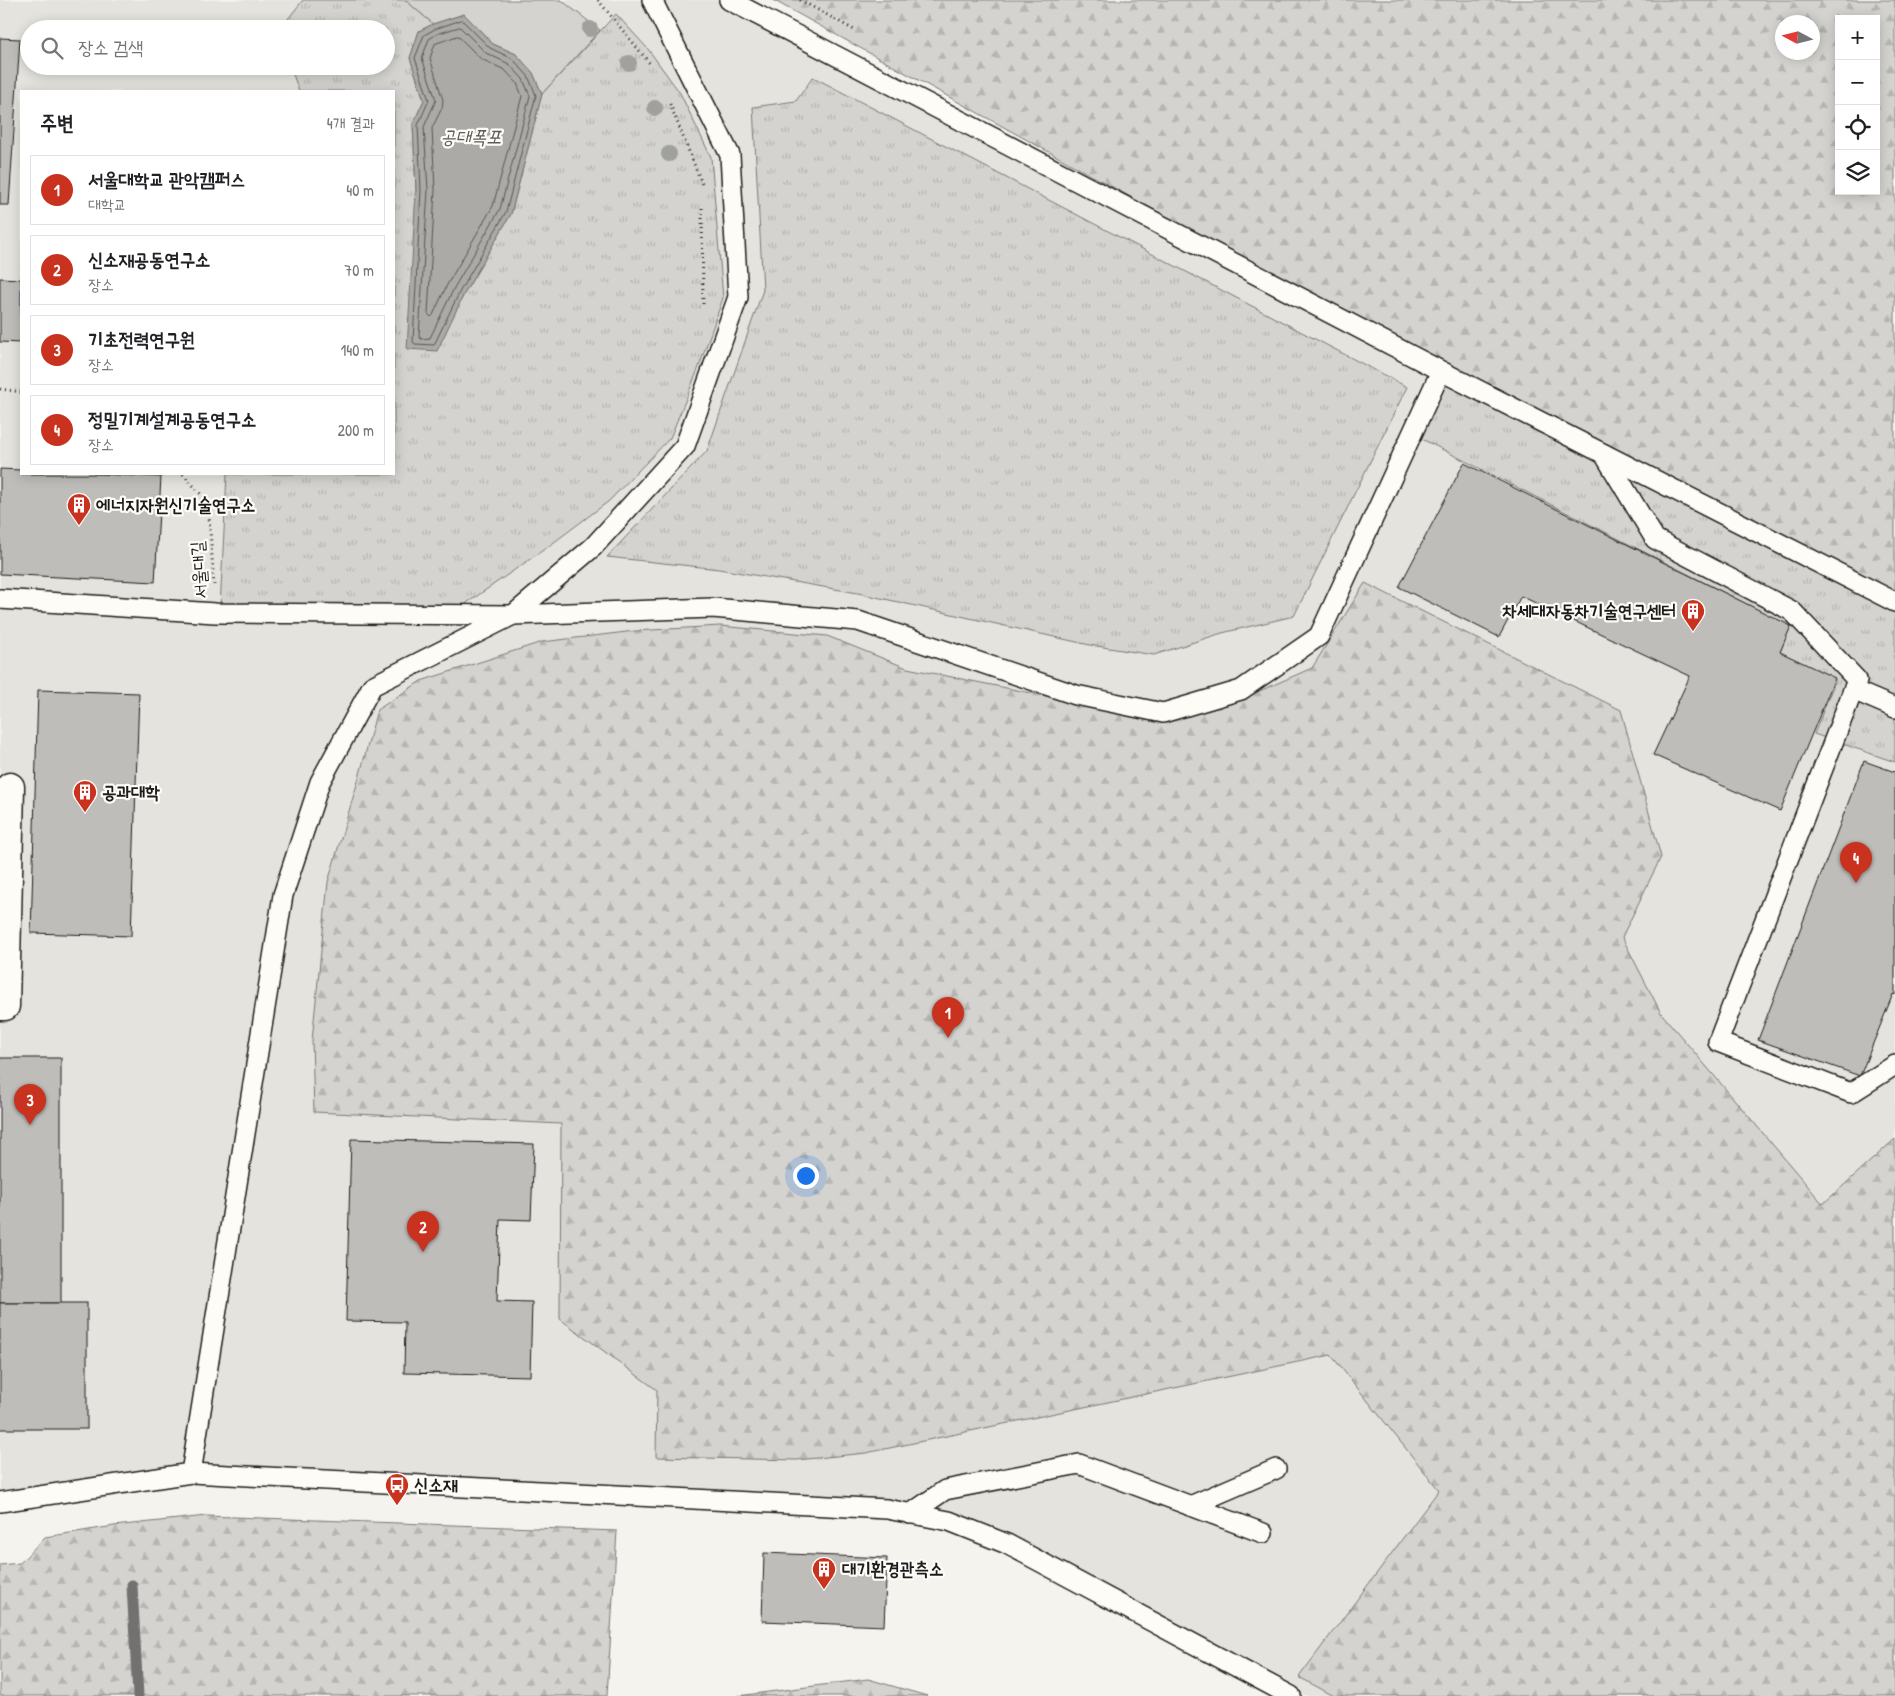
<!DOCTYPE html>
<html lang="ko">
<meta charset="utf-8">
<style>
body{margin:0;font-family:"Patrick Hand","Poor Story",sans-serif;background:#f6f6f6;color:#202124}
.controls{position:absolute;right:15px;top:15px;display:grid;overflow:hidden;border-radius:0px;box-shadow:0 2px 12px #0003}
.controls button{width:45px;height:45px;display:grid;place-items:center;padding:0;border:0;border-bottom:1px solid #e0e0e0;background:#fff;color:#202124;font:25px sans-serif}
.compass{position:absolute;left:1775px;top:15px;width:45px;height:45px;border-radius:50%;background:#fff;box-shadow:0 2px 12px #0003;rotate:277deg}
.you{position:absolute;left:805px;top:1175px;width:18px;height:18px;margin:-12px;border:4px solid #fff;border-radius:50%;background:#1a73e8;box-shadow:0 0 0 8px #1a73e833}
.badge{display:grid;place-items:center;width:32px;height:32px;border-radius:50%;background:#c8321e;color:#fff;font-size:16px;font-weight:700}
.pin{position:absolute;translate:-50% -41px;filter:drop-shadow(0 1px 2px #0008)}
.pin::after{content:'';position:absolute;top:26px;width:18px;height:15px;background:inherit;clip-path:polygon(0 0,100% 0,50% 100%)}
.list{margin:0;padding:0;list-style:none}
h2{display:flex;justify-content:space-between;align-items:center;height:65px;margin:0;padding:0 20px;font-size:21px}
h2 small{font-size:16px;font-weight:400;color:#757577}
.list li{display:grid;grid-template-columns:32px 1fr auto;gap:15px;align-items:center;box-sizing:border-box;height:70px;margin:0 10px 10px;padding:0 10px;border:1px solid #e0e0e0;border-radius:0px}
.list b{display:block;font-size:19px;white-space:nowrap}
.list p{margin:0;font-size:16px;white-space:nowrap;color:#757577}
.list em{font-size:16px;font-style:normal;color:#757577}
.icon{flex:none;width:28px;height:28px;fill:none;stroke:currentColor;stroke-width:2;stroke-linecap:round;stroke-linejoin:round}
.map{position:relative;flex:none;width:1895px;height:1696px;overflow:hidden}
.search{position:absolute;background:#fff;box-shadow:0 2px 12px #0003;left:20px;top:20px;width:375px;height:55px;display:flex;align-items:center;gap:12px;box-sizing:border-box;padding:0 18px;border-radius:28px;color:#757577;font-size:19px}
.panel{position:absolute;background:#fff;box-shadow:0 2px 12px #0003;left:20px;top:90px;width:375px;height:385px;border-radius:0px}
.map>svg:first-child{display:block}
</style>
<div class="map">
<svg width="1895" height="1696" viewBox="0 0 1895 1696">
<defs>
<pattern id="forest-firs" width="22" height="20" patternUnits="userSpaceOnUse" patternTransform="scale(1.25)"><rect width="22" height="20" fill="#d4d3cf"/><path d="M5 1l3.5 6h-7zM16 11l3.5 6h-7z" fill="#b5b5b1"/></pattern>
<pattern id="park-tufts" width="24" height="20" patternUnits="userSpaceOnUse" patternTransform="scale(1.25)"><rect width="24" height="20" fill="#d4d3cf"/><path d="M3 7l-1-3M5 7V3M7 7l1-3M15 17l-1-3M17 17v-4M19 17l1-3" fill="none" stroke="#b5b5b1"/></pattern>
</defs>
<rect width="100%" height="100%" fill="#f4f3ee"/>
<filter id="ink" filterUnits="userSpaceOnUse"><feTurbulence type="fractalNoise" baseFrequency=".02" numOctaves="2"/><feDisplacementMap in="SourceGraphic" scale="10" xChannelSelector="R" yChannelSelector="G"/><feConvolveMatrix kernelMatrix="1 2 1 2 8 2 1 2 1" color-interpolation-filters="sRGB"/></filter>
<g filter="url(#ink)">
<path fill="#e4e3de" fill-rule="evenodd" d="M0,0H729L1895,602V1696H1291L949,1521L191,1473L0,1502ZM29,29H386V66H29ZM21,91H394V474H21Z"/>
<polygon fill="#d4d3cf" stroke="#787876" points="405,0 561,0 600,30 542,94 533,73 516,54 493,44 464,14 433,24"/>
<g fill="url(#forest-firs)" stroke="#787876" fill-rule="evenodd">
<path d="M773,0H1895V618ZM1839,19H1876V191H1839ZM1782,22H1812V52H1782Z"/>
<polygon points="1365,583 1621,710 1661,857 1622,937 1661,1013 1823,1204 1895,1139 1895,1696 1334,1696 1299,1677 1439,1490 1331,1355 866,1453 797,1460 656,1457 657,1390 560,1319 561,1124 314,1112 312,1040 328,882 360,774 377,710 421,681 542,642 635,631 720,626 827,636 907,668 1066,700 1160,723 1246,697 1312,668"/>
<polygon points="206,1516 617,1531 607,1696 0,1696 0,1565 20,1563 45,1537 114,1526"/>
<polygon points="868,1679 927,1696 738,1696"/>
</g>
<g fill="url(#park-tufts)" stroke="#787876">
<polygon points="303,0 405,0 433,24 419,31 410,58 424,100 413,124 416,190 436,351 464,294 511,214 542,94 616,14 648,49 680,93 711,157 723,298 699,367 670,438 609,501 549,546 464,605 353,609 220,608 227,474 394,474 394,91 299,91 290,66 386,66 386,29 280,29"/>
<polygon points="813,77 1407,387 1294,616 1222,633 1154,655 1090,645 858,593 719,569 607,557 707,451 763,290 753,107 796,101"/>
<polygon points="1441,371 1895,602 1895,762 1814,734 1835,681 1780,652 1790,626 1412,434"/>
</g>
<polygon fill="#abaaa6" stroke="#72716f" points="464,14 493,44 516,54 533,73 542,94 511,214 464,294 437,351 407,349 416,190 413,124 424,100 410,58 419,31 433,24"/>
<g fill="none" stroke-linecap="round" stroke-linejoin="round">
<g stroke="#555553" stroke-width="1">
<polygon points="462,20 490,48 513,59 528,76 536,95 506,212 460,291 434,345 415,344 413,342 421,190 418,125 429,100 415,58 424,35 435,29"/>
<polygon points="460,27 486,53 509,64 523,79 530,96 500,209 454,288 430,338 421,339 419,336 428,190 424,127 436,100 422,58 429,39 437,34"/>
<polygon points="458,36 481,59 505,70 517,83 522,96 493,206 447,285 433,315 431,317 428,314 435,190 432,128 442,108 443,100 430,58 435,44"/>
</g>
<polyline stroke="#72716f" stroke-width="11" points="132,1585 138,1696"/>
</g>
<g fill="#bebdba" stroke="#1c1c1c">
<polygon points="0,38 20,39 9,205 0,205"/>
<polygon points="0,278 21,279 21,343 0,342"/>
<polygon points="1464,463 1791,626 1780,652 1835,678 1780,811 1653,755 1690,676 1521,596 1499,637 1399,587"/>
<polygon points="0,469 21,470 21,474 100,474 161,477 155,582 0,574"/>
<polygon points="38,690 139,693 131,936 31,933"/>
<polygon points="1864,761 1895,772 1895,995 1893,994 1860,1076 1758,1040"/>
<rect x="0" y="1058" width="61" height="245"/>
<polygon points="351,1139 534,1144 531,1220 500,1219 497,1301 532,1302 530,1376 404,1373 405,1322 346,1321"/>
<rect x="0" y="1303" width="87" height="126"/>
<polygon points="764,1553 887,1558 884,1626 762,1621"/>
</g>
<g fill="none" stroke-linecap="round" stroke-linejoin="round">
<g stroke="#1c1c1c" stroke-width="22">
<g id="lane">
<polyline points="729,0 1441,371 1895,602"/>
<polyline points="1604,454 1655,539 1792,611 1857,680 1718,1042 1851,1093 1895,1065"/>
<polyline points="0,599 215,613 513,615 713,608 858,621 1076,695 1163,713 1241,690 1319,636 1441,371"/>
<polyline points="1853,690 1895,708"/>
<polyline points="191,1473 283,895 320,782 372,686 513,615 593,547 685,446 738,297 730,155 652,0"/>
<polyline points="0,1502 191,1473 887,1509 949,1521 1007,1544 1291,1696"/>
<polyline points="1190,1506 1276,1469"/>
<polyline points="910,1514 945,1490 1079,1464 1263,1533"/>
</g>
</g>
<g stroke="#1c1c1c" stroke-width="31">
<polyline id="street" points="0,1006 5,1006 10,787"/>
</g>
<g stroke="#1c1c1c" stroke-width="3" stroke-dasharray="1 4" stroke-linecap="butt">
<polyline points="598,0 651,65"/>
<polyline points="800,0 856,31"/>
<polyline points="670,104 702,184"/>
<polyline points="702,208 703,307"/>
<polyline points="0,389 21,392"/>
<polyline points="183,474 208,502 214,585"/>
</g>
<use href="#lane" stroke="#fdfcf7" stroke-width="19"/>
<use href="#street" stroke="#fdfcf7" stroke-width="28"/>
</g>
<g fill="#a0a09d">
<circle cx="590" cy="29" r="8"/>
<circle cx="629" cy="63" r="8"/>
<circle cx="655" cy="108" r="8"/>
<circle cx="669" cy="154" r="8"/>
</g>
</g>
<defs>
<g id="building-pin" transform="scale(1.25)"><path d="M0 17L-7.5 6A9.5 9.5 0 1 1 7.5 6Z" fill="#c8321e" stroke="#fdfcf7"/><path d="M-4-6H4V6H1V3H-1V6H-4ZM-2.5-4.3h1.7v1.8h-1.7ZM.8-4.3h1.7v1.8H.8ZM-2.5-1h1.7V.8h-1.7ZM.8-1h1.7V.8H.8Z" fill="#fff"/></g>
<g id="bus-pin" transform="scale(1.25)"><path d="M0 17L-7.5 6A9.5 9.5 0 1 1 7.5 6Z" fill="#c8321e" stroke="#fdfcf7"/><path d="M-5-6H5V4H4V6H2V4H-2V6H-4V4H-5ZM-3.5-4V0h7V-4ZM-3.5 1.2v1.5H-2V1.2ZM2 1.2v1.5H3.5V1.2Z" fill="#fff"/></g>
</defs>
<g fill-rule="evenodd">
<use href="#building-pin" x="79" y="505"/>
<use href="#building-pin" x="1693" y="611"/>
<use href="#building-pin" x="85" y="792"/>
<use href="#bus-pin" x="397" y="1485"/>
<use href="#building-pin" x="824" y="1569"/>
</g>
<g text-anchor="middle" stroke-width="4.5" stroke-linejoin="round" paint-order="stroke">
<g font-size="18" font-weight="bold" fill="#1c1c1c" stroke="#fdfcf7" text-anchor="start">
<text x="96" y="511">에너지자원신기술연구소</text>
<text x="1676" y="617" text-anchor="end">차세대자동차기술연구센터</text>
<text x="102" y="798">공과대학</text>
<text x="414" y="1491">신소재</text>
<text x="842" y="1575">대기환경관측소</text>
</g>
<g font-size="18" fill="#1c1c1c" stroke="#fdfcf7">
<text transform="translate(199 570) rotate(-94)" y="6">서울대길</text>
</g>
<g font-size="19" font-style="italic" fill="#5c5c5a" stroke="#fdfcf7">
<text x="471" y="143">공대폭포</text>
</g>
</g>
</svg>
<div class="controls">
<button>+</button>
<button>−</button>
<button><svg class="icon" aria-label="locate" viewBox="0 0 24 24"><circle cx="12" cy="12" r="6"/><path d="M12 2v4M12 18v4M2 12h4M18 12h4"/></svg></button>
<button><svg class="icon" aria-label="layers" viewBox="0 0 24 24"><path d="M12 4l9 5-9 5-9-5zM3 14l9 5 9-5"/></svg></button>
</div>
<svg class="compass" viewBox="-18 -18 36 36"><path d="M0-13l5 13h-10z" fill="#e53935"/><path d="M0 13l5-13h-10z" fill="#757577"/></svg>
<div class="you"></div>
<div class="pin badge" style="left:948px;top:1038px">1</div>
<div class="pin badge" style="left:423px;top:1252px">2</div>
<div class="pin badge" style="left:30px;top:1125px">3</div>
<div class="pin badge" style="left:1856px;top:883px">4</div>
<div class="search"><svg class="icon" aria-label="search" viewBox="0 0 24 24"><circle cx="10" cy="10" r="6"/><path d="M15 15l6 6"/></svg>장소 검색</div>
<section class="panel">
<h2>주변<small>4개 결과</small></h2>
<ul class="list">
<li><span class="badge">1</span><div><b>서울대학교 관악캠퍼스</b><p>대학교</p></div><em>40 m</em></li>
<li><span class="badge">2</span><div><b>신소재공동연구소</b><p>장소</p></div><em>70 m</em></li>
<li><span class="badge">3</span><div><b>기초전력연구원</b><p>장소</p></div><em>140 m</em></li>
<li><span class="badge">4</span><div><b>정밀기계설계공동연구소</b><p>장소</p></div><em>200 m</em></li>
</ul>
</section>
</div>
